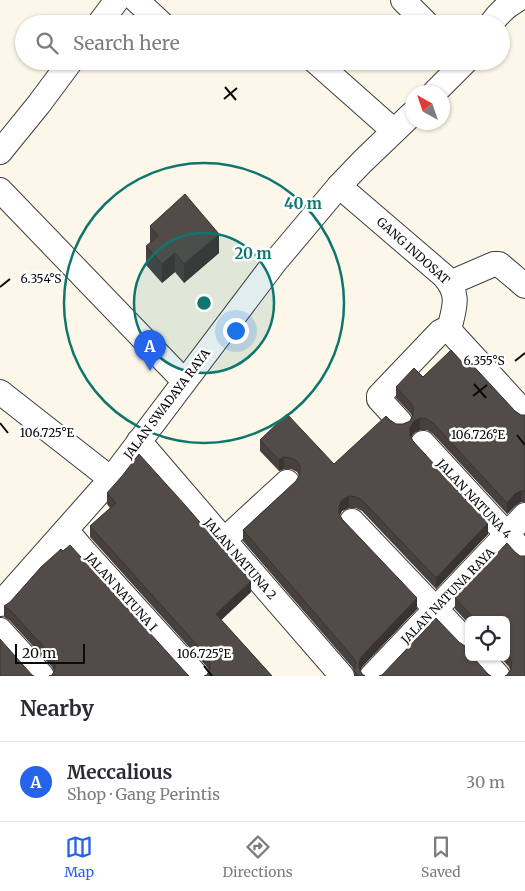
<!DOCTYPE html>
<meta charset="utf-8">
<style>
body{margin:0;font-family:Merriweather,serif;background:#f2f2f3;color:#2b2b33}
.controls{position:absolute;right:15px;bottom:15px;display:grid;overflow:hidden;border-radius:8px;box-shadow:0 1px 4px #0004}
.controls button{width:45px;height:45px;display:grid;place-items:center;padding:0;border:0;border-bottom:1px solid #e1e1e2;background:#fff;color:#2b2b33;font:25px sans-serif}
.compass{position:absolute;left:405px;top:85px;width:45px;height:45px;border-radius:50%;background:#fff;box-shadow:0 1px 4px #0004;rotate:320deg}
.scale{position:absolute;left:15px;bottom:12px;width:70px;box-sizing:border-box;padding-left:5px;border:2px solid #0a0a0a;border-top:0;font-size:14px;line-height:18px;white-space:nowrap;color:#0a0a0a;-webkit-text-stroke:4px #fff;paint-order:stroke}
.you{position:absolute;left:235px;top:330px;width:18px;height:18px;margin:-12px;border:4px solid #fff;border-radius:50%;background:#1a73e8;box-shadow:0 0 0 8px #1a73e833}
.badge{display:grid;place-items:center;width:32px;height:32px;border-radius:50%;background:#2563eb;color:#fff;font-size:16px;font-weight:700}
.pin{position:absolute;translate:-50% -41px;filter:drop-shadow(0 1px 2px #0008)}
.pin::after{content:'';position:absolute;top:26px;width:18px;height:15px;background:inherit;clip-path:polygon(0 0,100% 0,50% 100%)}
.list{margin:0;padding:0;list-style:none}
h2{display:flex;justify-content:space-between;align-items:center;height:65px;margin:0;padding:0 20px;font-size:21px}
h2 small{font-size:16px;font-weight:400;color:#7c7c81}
.list li{display:grid;grid-template-columns:32px 1fr auto;gap:15px;align-items:center;box-sizing:border-box;height:80px;padding:0 20px;border-top:1px solid #e1e1e2}
.list b{display:block;font-size:19px;white-space:nowrap}
.list p{margin:0;font-size:16px;white-space:nowrap;color:#7c7c81}
.list em{font-size:16px;font-style:normal;color:#7c7c81}
.icon{flex:none;width:28px;height:28px;fill:none;stroke:currentColor;stroke-width:2;stroke-linecap:round;stroke-linejoin:round}
.map{position:relative;flex:none;width:525px;height:676px;overflow:hidden}
.search{position:absolute;background:#fff;box-shadow:0 1px 4px #0004;left:15px;right:15px;top:15px;height:55px;display:flex;align-items:center;gap:12px;box-sizing:border-box;padding:0 18px;border-radius:28px;color:#7c7c81;font-size:19px}
.sheet{height:145px;background:#fff}
nav{display:flex;justify-content:space-around;align-items:center;box-sizing:border-box;height:70px;border-top:1px solid #e1e1e2;background:#fff;font-size:14px;color:#7c7c81}
nav a{display:grid;justify-items:center;gap:2px}
nav .on{color:#2563eb}
.map>svg:first-child{display:block}
</style>
<div class="map">
<svg width="525" height="676" viewBox="0 0 525 676">
<rect width="100%" height="100%" fill="#fdf7e9"/>
<g fill="none" stroke-linecap="round" stroke-linejoin="round">
<g stroke="#3d3d3d" stroke-width="26">
<g id="street">
<polyline points="136,0 162,24"/>
<polyline points="403,0 427,24"/>
<polyline points="99,24 117,0"/>
<path d="M491,24C498,14 506,6 517,0"/>
<polyline points="315,61 394,131"/>
<polyline points="435,92 466,61"/>
<polyline points="0,152 39,104 71,61"/>
<path d="M339,186L444,276C461,295 454,308 449,330"/>
<polyline points="0,190 184,381"/>
<polyline points="450,283 494,264 499,264 525,286"/>
<polyline points="449,330 525,413"/>
<polyline points="0,392 111,479"/>
<polyline points="400,422 379,399 379,396 440,332 444,330 449,330"/>
<polyline points="139,441 224,540 342,676"/>
<polyline points="423,443 525,554"/>
<polyline points="352,521 469,644"/>
<polyline points="66,530 83,550 197,676"/>
<polyline points="224,540 287,482"/>
<polyline points="0,604 111,479 275,262 339,186 363,161 412,114"/>
<polyline points="0,630 42,676"/>
<polyline points="481,657 498,676"/>
<polyline points="372,676 525,515"/>
</g>
</g>
<use href="#street" stroke="#fff" stroke-width="24"/>
</g>
<g fill="#47403e">
<polygon points="150,226 219,253 184,283 175,272 162,283 146,265 146,246 150,244"/>
<polygon points="463,363 515,411 521,415 525,415 525,502 521,502 515,506 507,514 433,434 427,430 420,430 414,433 411,438 413,441 488,534 436,589 362,511 356,508 349,508 342,511 340,515 342,519 417,609 362,667 360,670 362,674 365,676 354,676 354,671 352,667 243,541 243,530 296,481 299,476 297,472 291,469 284,469 279,471 260,451 260,440 334,464 390,420 396,424 403,424 410,421 412,416 410,413 396,398 396,387"/>
<polygon points="107,493 251,592 221,620 272,676 207,675 209,671 207,667 90,537 90,526 110,508 107,504"/>
<polygon points="515,552 520,556 525,676 507,675 510,670 509,667 500,657 506,657 506,620 469,620 469,624 455,609 455,598"/>
<polygon points="4,606 187,674 52,675 54,671 52,667 10,621 4,617"/>
</g>
<g fill="#393432">
<polygon points="219,234 219,253 184,283 184,264"/>
<polygon points="175,253 175,272 162,283 162,264"/>
<polygon points="420,418 420,430 414,433 410,439 410,428 414,421"/>
<polygon points="284,457 284,469 279,471 279,460"/>
<polygon points="521,491 521,502 515,506 507,514 507,503 515,494"/>
<polygon points="349,496 349,508 342,511 339,517 339,524 339,506 342,500"/>
<polygon points="488,523 488,534 436,589 436,578"/>
<polygon points="251,581 251,592 216,625 216,614"/>
<polygon points="417,598 417,609 362,667 359,673 359,662 362,656"/>
</g>
<g fill="#524b48" stroke="#393432">
<polygon points="185,194 219,234 184,264 175,253 162,264 146,246 158,236 150,226"/>
<polygon points="451,350 463,363 467,359 515,411 521,415 525,415 525,491 521,491 515,494 507,503 433,423 427,419 420,418 414,421 410,428 410,435 413,441 488,523 436,578 362,500 356,497 349,496 342,500 339,506 339,513 342,519 417,598 362,656 359,662 359,668 362,674 365,676 359,676 354,671 356,663 352,656 243,530 296,481 300,474 300,467 297,461 291,458 284,457 279,460 260,440 287,414 334,464 386,416 390,420 396,424 403,424 410,421 413,415 413,407 410,402 396,387 414,368 423,377"/>
<polygon points="139,454 185,505 251,581 216,614 272,676 204,676 207,675 210,669 210,663 207,656 90,526 116,503 107,493 122,476"/>
<polygon points="507,543 515,552 520,556 525,556 525,676 505,676 507,675 511,669 512,663 509,656 506,654 506,620 476,620 455,598"/>
<polygon points="70,545 187,674 189,676 49,676 52,675 55,670 55,663 52,656 10,610 4,606 10,602 41,567 61,549 63,551"/>
<polygon points="436,618 459,642 465,646 468,646 469,657 473,657 488,674 491,676 379,676 382,675"/>
<polygon points="0,639 32,675 34,676 0,676"/>
</g>
<path fill="none" stroke="#0a0a0a" stroke-width="2" d="M225,87L236,100M224,99L237,88M0,287L10,279M515,361L525,353M474,384L486,398M473,396L487,385M0,423L8,433M517,435L525,445M204,666L212,676"/>
<circle cx="204" cy="303" r="70" fill="#0f766e" fill-opacity=".12"/>
<g fill="none" stroke="#0f766e" stroke-width="2.5">
<circle cx="204" cy="303" r="70"/>
<circle cx="204" cy="303" r="140"/>
</g>
<g text-anchor="middle" stroke-width="5" stroke-linejoin="round" paint-order="stroke">
<g font-size="12" fill="#0a0a0a" stroke="#fff">
<text transform="translate(413 251) rotate(42)" y="4">GANG INDOSAT</text>
<text transform="translate(167 404) rotate(-53)" y="4">JALAN SWADAYA RAYA</text>
<text transform="translate(474 499) rotate(47)" y="4">JALAN NATUNA 4</text>
<text transform="translate(240 559) rotate(49)" y="4">JALAN NATUNA 2</text>
<text transform="translate(121 592) rotate(48)" y="4">JALAN NATUNA I</text>
<text transform="translate(448 596) rotate(-46)" y="4">JALAN NATUNA RAYA</text>
</g>
</g>
<g font-size="12" text-anchor="middle" fill="#0a0a0a" stroke="#fff" stroke-width="5" stroke-linejoin="round" paint-order="stroke">
<text x="41" y="283">6.354°S</text>
<text x="484" y="365">6.355°S</text>
<text x="47" y="437">106.725°E</text>
<text x="478" y="439">106.726°E</text>
<text x="204" y="658">106.725°E</text>
</g>
<circle cx="204" cy="303" r="8" fill="#0f766e" stroke="#fff" stroke-width="2.5"/>
<g font-size="15" text-anchor="middle" font-weight="bold" fill="#0f766e" stroke="#fff" stroke-width="5" stroke-linejoin="round" paint-order="stroke">
<text x="303" y="209">40 m</text>
<text x="253" y="259">20 m</text>
</g>
</svg>
<div class="controls">
<button><svg class="icon" aria-label="locate" viewBox="0 0 24 24"><circle cx="12" cy="12" r="6"/><path d="M12 2v4M12 18v4M2 12h4M18 12h4"/></svg></button>
</div>
<svg class="compass" viewBox="-18 -18 36 36"><path d="M0-13l5 13h-10z" fill="#e53935"/><path d="M0 13l5-13h-10z" fill="#7c7c81"/></svg>
<div class="scale">20 m</div>
<div class="you"></div>
<div class="pin badge" style="left:150px;top:371px">A</div>
<div class="search"><svg class="icon" aria-label="search" viewBox="0 0 24 24"><circle cx="10" cy="10" r="6"/><path d="M15 15l6 6"/></svg>Search here</div>
</div>
<section class="sheet">
<h2>Nearby<small></small></h2>
<ul class="list">
<li><span class="badge">A</span><div><b>Meccalious</b><p>Shop · Gang Perintis</p></div><em>30 m</em></li>
</ul>
</section>
<nav>
<a class="on"><svg class="icon" aria-label="map" viewBox="0 0 24 24"><path d="M3 6l6-2 6 2 6-2v14l-6 2-6-2-6 2zM9 4v14M15 6v14"/></svg>Map</a>
<a><svg class="icon" aria-label="directions" viewBox="0 0 24 24"><path d="M12 3l9 9-9 9-9-9zM9 14v-3h6M13 9l2 2-2 2"/></svg>Directions</a>
<a><svg class="icon" aria-label="saved" viewBox="0 0 24 24"><path d="M7 4h10v16l-5-4-5 4z"/></svg>Saved</a>
</nav>
